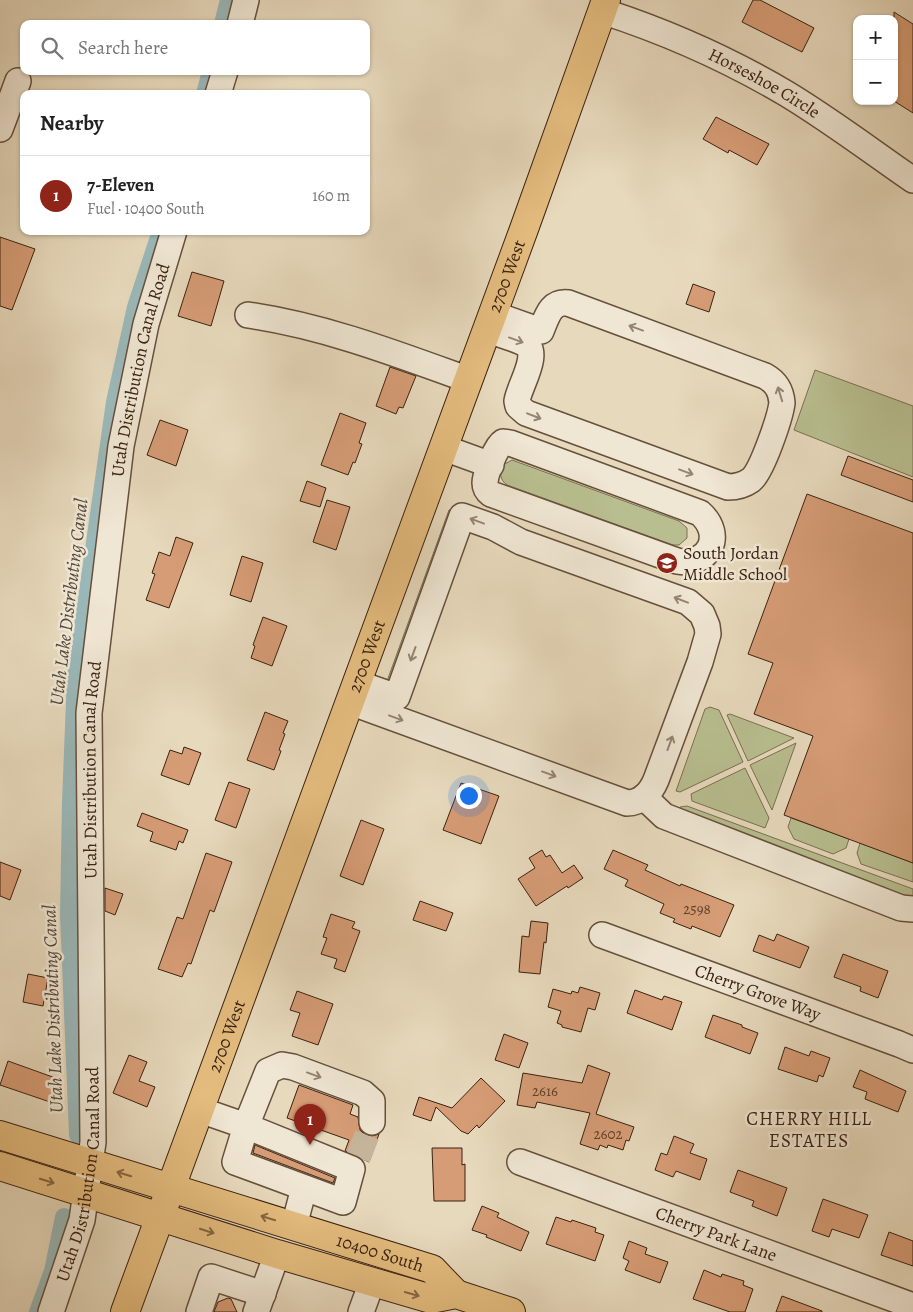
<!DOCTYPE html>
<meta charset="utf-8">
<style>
body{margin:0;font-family:Alegreya,serif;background:#f2f2f2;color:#222}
.controls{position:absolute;right:15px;top:15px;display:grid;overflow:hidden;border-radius:10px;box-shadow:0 1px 4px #0004}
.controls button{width:45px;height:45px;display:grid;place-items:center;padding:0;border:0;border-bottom:1px solid #e0e0e0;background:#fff;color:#222;font:25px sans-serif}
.you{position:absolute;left:468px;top:795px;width:18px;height:18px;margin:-12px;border:4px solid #fff;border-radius:50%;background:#1a73e8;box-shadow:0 0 0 8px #1a73e833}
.badge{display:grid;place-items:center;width:32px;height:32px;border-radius:50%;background:#8f2418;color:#fff;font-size:16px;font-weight:700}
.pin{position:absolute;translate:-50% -41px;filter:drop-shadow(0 1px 2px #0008)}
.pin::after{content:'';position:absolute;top:26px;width:18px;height:15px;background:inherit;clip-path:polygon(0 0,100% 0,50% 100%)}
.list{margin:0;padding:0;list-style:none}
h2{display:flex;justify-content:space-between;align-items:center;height:65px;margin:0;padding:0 20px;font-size:21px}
h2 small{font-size:16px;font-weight:400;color:#767676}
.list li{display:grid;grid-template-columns:32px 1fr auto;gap:15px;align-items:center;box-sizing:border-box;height:80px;padding:0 20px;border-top:1px solid #e0e0e0}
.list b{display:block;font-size:19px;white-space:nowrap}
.list p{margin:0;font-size:16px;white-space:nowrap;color:#767676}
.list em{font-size:16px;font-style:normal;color:#767676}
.icon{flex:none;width:28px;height:28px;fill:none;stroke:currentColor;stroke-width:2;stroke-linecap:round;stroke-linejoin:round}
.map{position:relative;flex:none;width:913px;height:1312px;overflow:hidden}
.search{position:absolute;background:#fff;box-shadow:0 1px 4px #0004;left:20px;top:20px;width:350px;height:55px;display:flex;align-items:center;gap:12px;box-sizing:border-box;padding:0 18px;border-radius:10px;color:#767676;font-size:19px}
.panel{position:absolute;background:#fff;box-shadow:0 1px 4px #0004;left:20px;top:90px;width:350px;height:145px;border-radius:10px}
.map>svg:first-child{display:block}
</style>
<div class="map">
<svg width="913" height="1312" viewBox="0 0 913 1312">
<rect width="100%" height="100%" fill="#e7d9bc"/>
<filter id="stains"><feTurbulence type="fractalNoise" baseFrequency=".004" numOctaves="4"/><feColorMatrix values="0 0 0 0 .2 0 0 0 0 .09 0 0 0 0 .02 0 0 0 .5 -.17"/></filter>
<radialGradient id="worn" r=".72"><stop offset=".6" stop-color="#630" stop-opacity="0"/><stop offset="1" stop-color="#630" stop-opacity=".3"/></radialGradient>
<g fill="#b8be8f" stroke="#7a7050">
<polygon points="815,370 913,406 913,477 794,430"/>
<path d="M512,460L679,521L687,528V538L679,545H673L507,485C499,479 500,473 503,465Z"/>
<polygon points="449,510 457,512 393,685 386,684"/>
<polygon points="710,707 719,710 743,762 680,792 676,791 705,709"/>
<polygon points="730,714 794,738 748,761 727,715"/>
<polygon points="796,743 772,810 750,765"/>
<polygon points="745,768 769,818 765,828 692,801 691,794"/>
<polygon points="687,806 913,889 913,899 678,813 680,807"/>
<polygon points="791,818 849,839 846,848 833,854 794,839 788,827"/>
<polygon points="860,843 913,863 913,882 861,864 857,853"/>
</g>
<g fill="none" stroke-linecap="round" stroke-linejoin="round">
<g stroke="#9ab8b9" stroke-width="18">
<polyline points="223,24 229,0"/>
<polyline points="205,94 211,71"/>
<polyline points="78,1135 69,915 71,802 76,676 115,402 136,307 161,231"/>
<polyline points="38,1312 53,1271 64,1217"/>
</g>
</g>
<g fill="#d69c75" stroke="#3b2211">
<polygon points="753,0 760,0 814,28 802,52 742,22"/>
<polygon points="894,12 913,24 913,113 894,101"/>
<polygon points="716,117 769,144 757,165 729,150 728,153 703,139"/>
<polygon points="0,237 35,249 12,310 0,306"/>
<polygon points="192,272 224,281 211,326 178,316"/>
<polygon points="693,284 715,292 709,312 686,304"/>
<polygon points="390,367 416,376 403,408 399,407 396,414 376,406"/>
<polygon points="340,413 366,423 359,443 362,444 355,463 353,462 348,475 321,465"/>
<polygon points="160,420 188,430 176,466 147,455"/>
<polygon points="848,456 913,480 913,502 841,475"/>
<polygon points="307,481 326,488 320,507 300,501"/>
<polygon points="807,494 913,533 913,863 784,815 813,736 754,714 773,663 748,654"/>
<polygon points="327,500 350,507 336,550 313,542"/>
<polygon points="176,537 193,543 169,608 146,600 155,574 152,573 159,552 170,556"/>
<polygon points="242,556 263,563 251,602 230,595"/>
<polygon points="263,617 287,626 272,666 251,658 255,646 253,645"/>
<polygon points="265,712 288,721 283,733 285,734 279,750 281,751 274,770 247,760"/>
<polygon points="184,747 201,753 189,785 161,775 170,750 182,754"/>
<polygon points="229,782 250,789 236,828 215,820"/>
<polygon points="461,783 499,796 481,844 443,830"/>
<polygon points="142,813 188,830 183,843 179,841 176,850 150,841 153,832 137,826"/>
<polygon points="361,820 384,829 363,885 340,876"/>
<polygon points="542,850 546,857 550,855 562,873 574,865 583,878 568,888 567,886 536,906 518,879 535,868 529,858"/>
<polygon points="613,850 648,865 645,870 680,886 681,884 734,905 720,937 692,926 691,929 673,922 675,919 660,913 664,904 625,886 628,880 604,869"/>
<polygon points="206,853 232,862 214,912 210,910 191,964 188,963 182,977 158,969 177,917 183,919"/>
<polygon points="0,862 21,870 10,900 0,896"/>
<polygon points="105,888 123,894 115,915 105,911"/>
<polygon points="420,901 453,913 446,931 413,920"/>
<polygon points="331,914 355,922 352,928 360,931 345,972 334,968 337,959 321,954 327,938 323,937"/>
<polygon points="531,921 548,923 546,943 544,942 540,974 519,972 522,936 529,937"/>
<polygon points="777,934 809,947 800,968 753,951 759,935 774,941"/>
<polygon points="843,954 888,971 878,998 860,991 861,987 834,977"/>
<polygon points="28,974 48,978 43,1006 23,1002"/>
<polygon points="580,987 600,993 595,1010 588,1008 581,1032 562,1027 562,1025 557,1023 561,1011 548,1007 553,989 571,994 572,991 578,993"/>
<polygon points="635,990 662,1000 664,996 682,1002 672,1030 627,1013"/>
<polygon points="297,991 333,1004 318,1045 292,1036 300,1013 290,1010"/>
<polygon points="713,1015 742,1025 742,1027 758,1033 750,1054 705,1037"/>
<polygon points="504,1034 528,1043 519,1068 495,1060"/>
<polygon points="785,1047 809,1056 811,1051 830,1058 823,1077 819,1075 817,1082 778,1069"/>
<polygon points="129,1055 147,1062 139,1081 155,1087 147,1107 113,1093"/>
<polygon points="8,1061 61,1080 53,1103 0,1085"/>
<polygon points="588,1065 610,1073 596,1114 634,1127 629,1141 626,1140 623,1150 608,1145 607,1148 600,1145 598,1150 580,1144 590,1113 537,1102 535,1108 517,1105 523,1073 582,1083"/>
<polygon points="860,1070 906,1091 898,1112 865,1099 867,1092 853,1087"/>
<polygon points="481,1078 505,1101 479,1128 477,1125 468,1134 461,1131 436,1107 431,1121 413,1115 419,1097 452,1108"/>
<polygon points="299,1085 353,1105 350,1114 358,1117 360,1130 365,1135 372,1136 379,1134 369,1162 345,1151 349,1140 287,1118"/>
<polygon points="674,1136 694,1144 690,1153 707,1159 700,1180 676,1171 673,1177 655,1170 661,1153 667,1155"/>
<polygon points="255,1145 335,1178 333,1183 253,1153"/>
<polygon points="432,1148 462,1148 462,1165 465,1164 465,1201 434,1201"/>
<polygon points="738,1170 787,1188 777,1216 752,1206 754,1201 730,1192"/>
<polygon points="823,1199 868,1215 859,1238 832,1229 829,1237 812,1231"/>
<polygon points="482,1206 499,1213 497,1217 529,1232 521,1251 486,1237 487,1235 472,1230"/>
<polygon points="556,1217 571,1222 572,1220 596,1228 595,1232 604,1235 595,1261 546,1244"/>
<polygon points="889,1232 913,1241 913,1266 881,1255"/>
<polygon points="629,1241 647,1248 645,1254 668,1262 660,1283 625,1270 629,1261 623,1258"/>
<polygon points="704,1270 721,1277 722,1274 744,1281 743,1285 753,1289 745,1312 730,1312 693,1299"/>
<polygon points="782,1296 822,1311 822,1312 776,1312"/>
<polygon points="228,1298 231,1299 237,1312 214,1312 218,1302"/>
</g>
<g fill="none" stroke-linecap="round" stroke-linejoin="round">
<polyline stroke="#c5b49a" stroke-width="25" stroke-dasharray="25 12" stroke-linecap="butt" points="358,1158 372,1122"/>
<g stroke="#66503c" stroke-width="28">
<g id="minor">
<path id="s1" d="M602,11C667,32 728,59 787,94C830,120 871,151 913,180"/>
<polyline points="240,24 246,0"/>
<polyline points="218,94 225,71"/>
<polyline points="0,129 18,81"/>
<path d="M248,315C324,326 397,354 469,380"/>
<path d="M487,330C500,334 513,338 524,343C542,352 519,386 517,401L518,406L526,413L728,487C737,487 744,485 751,480C762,471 780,418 782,403C781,390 776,382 765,376L568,303C550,301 547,317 541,331L493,314"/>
<path d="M503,442L510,443L700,513C725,535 709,567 677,561L491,494C487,491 485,488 485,483C485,475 496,446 503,442Z"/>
<polyline points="444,448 491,465"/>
<path d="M350,702L627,803C641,803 651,792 656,780L700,662L708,634L707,626L702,614L688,602L521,542L493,527L462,516L397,697L357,683"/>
<polyline points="644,797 664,816 901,908 913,909"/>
<path id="s2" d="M602,935L899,1044L913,1050"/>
<polyline points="200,1110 246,1126 352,1169 343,1202 235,1162 246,1126 268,1071 282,1065 293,1067 363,1093 372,1101 372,1122"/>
<path id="s3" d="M520,1162L913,1306"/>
<polyline points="294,1226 304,1188"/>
<path id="s4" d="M51,1312L82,1220L93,1142L89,713L121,446L146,324L174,231"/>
<polyline points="199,1312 211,1277 263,1294"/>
<polyline points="256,1312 277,1254"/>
<polyline points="361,1312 372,1282"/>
</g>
</g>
<g stroke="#3b2211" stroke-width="30">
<g id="major">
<path id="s5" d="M0,1135L432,1269L456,1294"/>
<polyline points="0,1166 277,1254 431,1299 456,1294 511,1312"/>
<path id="s6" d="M125,1312L524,229L606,0"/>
</g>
</g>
<use href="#minor" stroke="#efe6d3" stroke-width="25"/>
<use href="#major" stroke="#e4bc7e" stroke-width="28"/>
</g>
<defs><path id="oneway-shaft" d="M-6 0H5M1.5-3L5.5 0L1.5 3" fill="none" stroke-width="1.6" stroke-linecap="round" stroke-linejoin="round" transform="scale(1.25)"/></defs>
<g stroke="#958472">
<use href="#oneway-shaft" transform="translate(636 328) rotate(-160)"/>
<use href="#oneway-shaft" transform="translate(516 340) rotate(20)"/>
<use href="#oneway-shaft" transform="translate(780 394) rotate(-107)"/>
<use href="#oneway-shaft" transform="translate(534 416) rotate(21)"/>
<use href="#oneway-shaft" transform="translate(686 472) rotate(20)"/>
<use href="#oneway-shaft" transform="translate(477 521) rotate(-160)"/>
<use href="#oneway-shaft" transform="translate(681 600) rotate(-159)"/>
<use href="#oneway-shaft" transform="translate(413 654) rotate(110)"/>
<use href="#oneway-shaft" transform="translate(396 718) rotate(20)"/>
<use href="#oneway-shaft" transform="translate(670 743) rotate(-70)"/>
<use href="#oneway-shaft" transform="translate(549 774) rotate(20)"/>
<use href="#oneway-shaft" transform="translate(314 1075) rotate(20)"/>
</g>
<g stroke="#876742">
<use href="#oneway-shaft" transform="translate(124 1174) rotate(-163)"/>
<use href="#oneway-shaft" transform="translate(47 1181) rotate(17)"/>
<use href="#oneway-shaft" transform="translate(268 1218) rotate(-163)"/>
<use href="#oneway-shaft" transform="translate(207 1231) rotate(18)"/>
<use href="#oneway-shaft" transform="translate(412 1294) rotate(16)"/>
</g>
<defs>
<g id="school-disc" transform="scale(1.125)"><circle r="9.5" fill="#8f2418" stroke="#efe6d3"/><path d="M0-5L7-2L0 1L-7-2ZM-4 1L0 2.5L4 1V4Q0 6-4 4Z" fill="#fff"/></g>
</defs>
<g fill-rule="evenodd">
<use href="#school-disc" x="667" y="563"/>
</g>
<g text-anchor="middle" stroke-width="5" stroke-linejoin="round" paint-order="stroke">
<g font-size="15" fill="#62402a">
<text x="697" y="914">2598</text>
<text x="545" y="1096">2616</text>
<text x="608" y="1139">2602</text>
</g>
<g font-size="18" fill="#3b2211" stroke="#efe6d3">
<text dy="6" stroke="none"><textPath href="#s1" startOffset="178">Horseshoe Circle</textPath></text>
<text dy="6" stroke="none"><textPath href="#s6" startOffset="1104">2700 West</textPath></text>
<text dy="6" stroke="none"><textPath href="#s4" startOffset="952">Utah Distribution Canal Road</textPath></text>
<text dy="6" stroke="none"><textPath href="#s6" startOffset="699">2700 West</textPath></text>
<text dy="6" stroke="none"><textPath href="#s4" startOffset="548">Utah Distribution Canal Road</textPath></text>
<text dy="6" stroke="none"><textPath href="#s2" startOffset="166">Cherry Grove Way</textPath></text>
<text dy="6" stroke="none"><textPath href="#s6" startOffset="294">2700 West</textPath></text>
<text dy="6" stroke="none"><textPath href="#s4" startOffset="142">Utah Distribution Canal Road</textPath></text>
<text dy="6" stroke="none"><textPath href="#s3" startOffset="209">Cherry Park Lane</textPath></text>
<text dy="6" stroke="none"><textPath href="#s5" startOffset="398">10400 South</textPath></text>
</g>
<g font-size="18" fill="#3b2211" stroke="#efe6d3" text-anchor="start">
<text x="683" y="559">South Jordan<tspan x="683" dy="21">Middle School</tspan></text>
</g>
<g font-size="19" font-style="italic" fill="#53483b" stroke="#efe6d3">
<text transform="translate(68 602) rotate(-83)" y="7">Utah Lake Distributing Canal</text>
<text transform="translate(52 1009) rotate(-92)" y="7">Utah Lake Distributing Canal</text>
</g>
<g font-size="19" letter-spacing="1" fill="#3b2211" stroke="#efe6d3">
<text x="809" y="1125">CHERRY HILL<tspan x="809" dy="22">ESTATES</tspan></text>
</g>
</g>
<rect width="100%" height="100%" filter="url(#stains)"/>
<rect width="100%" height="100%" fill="url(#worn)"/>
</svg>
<div class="controls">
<button>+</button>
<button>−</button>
</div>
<div class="you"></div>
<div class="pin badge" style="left:310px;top:1145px">1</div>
<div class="search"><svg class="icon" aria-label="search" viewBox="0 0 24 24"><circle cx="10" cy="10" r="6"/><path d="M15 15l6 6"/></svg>Search here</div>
<section class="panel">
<h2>Nearby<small></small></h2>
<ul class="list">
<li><span class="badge">1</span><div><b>7-Eleven</b><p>Fuel · 10400 South</p></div><em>160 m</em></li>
</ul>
</section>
</div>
